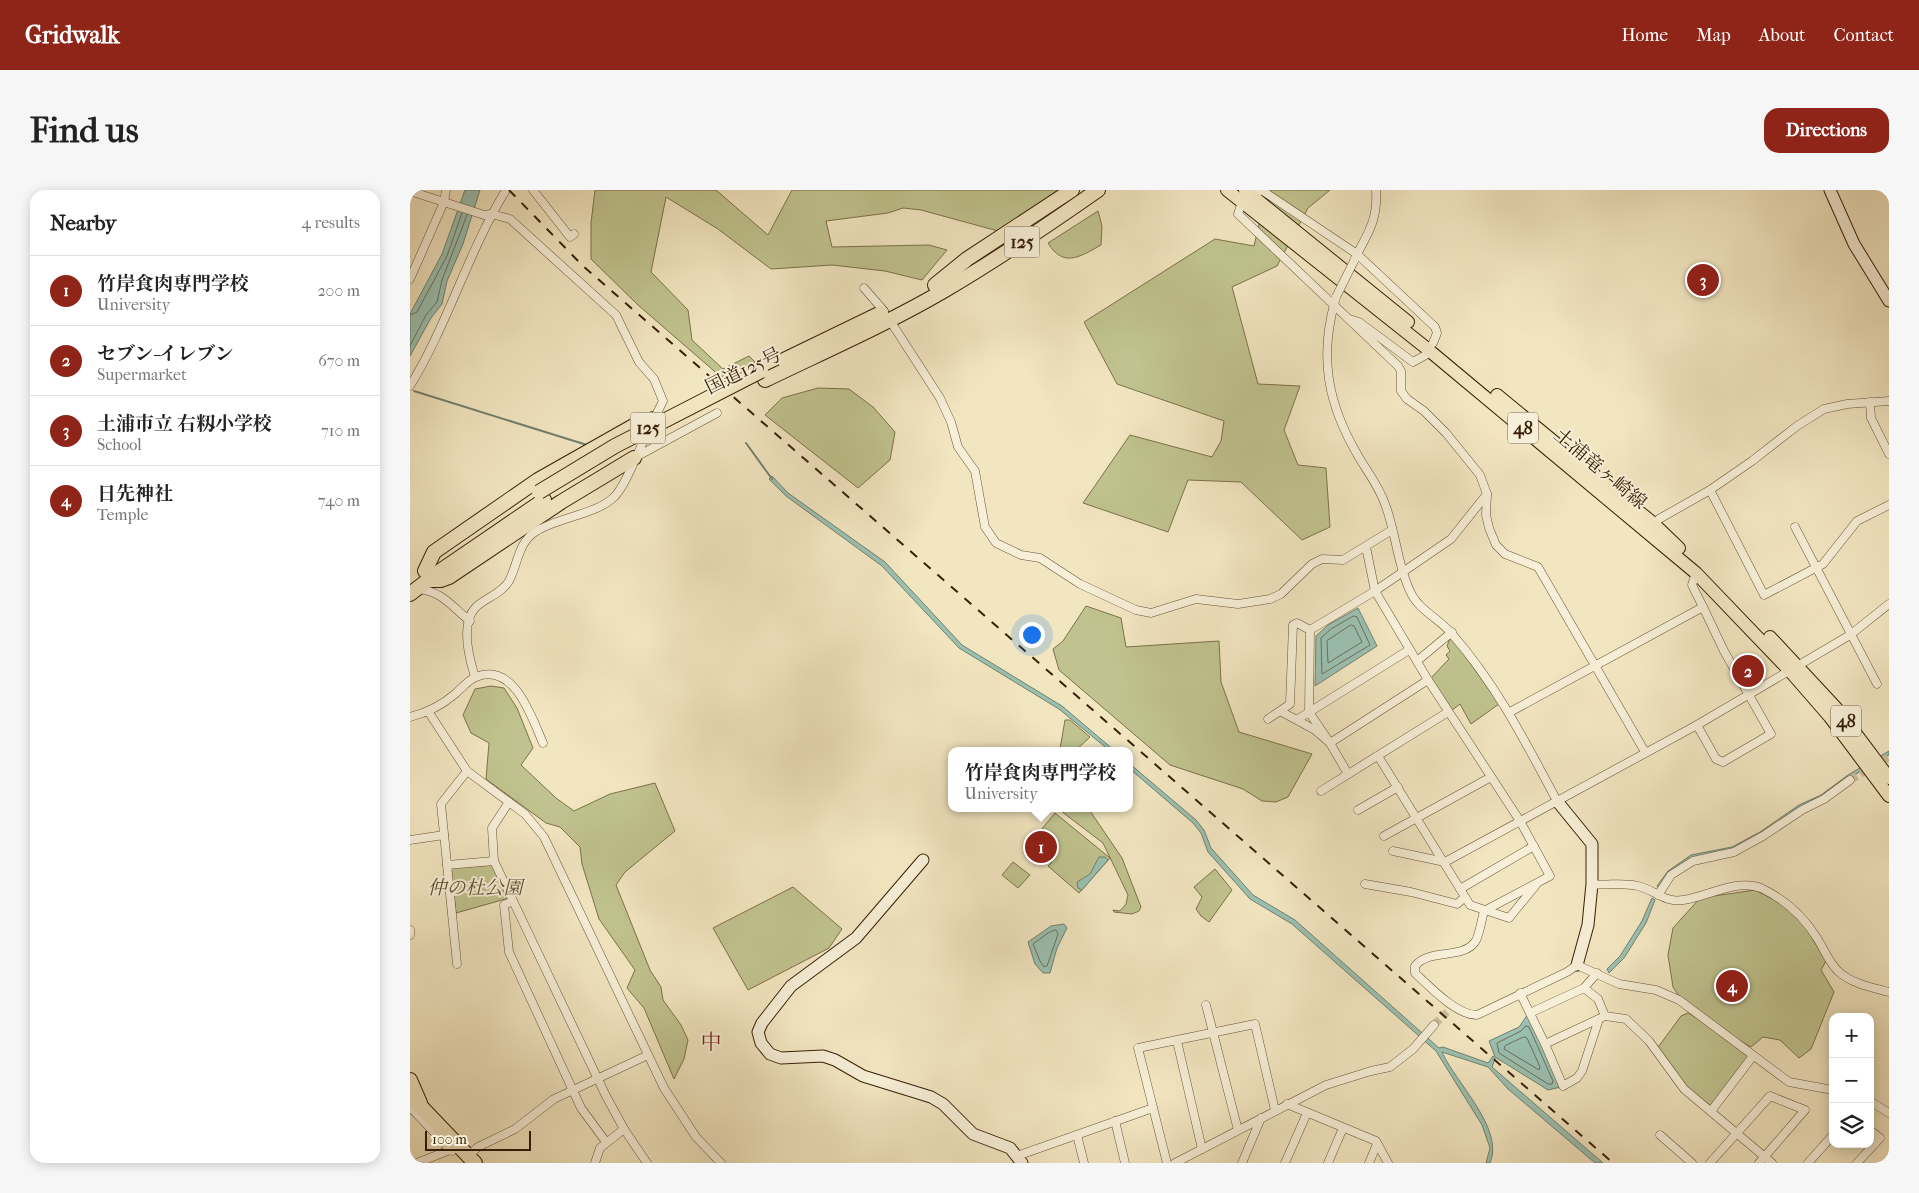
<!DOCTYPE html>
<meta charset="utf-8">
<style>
body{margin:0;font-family:"IM FELL French Canon","Noto Serif JP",serif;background:#f6f6f6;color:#222}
.controls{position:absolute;right:15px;bottom:15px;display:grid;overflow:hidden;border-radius:10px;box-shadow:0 2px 12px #0003}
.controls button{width:45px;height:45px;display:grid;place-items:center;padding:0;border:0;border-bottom:1px solid #e0e0e0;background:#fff;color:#222;font:25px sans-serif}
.scale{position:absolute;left:15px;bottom:12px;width:106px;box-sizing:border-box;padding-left:5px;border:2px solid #371f06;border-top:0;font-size:14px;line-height:18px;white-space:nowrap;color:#371f06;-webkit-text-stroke:4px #f7efd7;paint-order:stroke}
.you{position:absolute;left:621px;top:444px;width:18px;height:18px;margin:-12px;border:4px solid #fff;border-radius:50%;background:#1a73e8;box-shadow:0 0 0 8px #1a73e833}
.badge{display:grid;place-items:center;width:32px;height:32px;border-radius:50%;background:#8f2418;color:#fff;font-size:16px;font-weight:700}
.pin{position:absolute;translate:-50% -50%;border:2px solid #fff;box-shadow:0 1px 5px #0006}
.popup{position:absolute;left:538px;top:557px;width:185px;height:65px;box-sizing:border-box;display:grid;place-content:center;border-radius:10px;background:#fff;filter:drop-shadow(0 1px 4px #0005);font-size:16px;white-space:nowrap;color:#767676}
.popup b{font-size:19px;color:#222}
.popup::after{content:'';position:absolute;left:50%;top:100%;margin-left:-10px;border:10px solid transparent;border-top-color:#fff}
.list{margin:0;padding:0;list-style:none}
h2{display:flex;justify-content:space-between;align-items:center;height:65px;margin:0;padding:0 20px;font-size:21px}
h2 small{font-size:16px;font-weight:400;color:#767676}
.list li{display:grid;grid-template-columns:32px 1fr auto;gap:15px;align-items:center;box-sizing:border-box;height:70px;padding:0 20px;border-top:1px solid #e0e0e0}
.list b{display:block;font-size:19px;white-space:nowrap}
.list p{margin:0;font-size:16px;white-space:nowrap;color:#767676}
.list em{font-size:16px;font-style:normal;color:#767676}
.icon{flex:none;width:28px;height:28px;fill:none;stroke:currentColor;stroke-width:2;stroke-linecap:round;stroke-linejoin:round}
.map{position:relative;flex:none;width:1479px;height:973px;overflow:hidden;border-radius:15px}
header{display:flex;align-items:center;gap:30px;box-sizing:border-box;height:70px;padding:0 25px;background:#8f2418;color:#fff}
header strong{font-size:24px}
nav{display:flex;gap:28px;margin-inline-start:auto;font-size:18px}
.intro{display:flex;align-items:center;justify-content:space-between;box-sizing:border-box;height:120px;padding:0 30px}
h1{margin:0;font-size:35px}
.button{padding:12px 22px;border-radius:15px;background:#8f2418;color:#fff;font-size:18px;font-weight:700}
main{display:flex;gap:30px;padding:0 30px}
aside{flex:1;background:#fff;border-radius:15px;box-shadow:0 2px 12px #0003}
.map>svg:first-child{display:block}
</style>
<header>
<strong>Gridwalk</strong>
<nav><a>Home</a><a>Map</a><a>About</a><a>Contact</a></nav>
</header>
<div class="intro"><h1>Find us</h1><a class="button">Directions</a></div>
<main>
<aside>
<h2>Nearby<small>4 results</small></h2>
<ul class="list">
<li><span class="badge">1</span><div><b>竹岸食肉専門学校</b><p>University</p></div><em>200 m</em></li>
<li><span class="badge">2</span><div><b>セブン-イレブン</b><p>Supermarket</p></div><em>670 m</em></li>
<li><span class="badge">3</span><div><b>土浦市立 右籾小学校</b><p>School</p></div><em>710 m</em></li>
<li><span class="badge">4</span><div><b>日先神社</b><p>Temple</p></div><em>740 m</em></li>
</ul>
</aside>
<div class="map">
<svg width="1479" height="973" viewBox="0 0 1479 973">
<rect width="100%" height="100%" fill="#f2e6c1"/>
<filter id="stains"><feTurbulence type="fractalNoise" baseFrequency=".004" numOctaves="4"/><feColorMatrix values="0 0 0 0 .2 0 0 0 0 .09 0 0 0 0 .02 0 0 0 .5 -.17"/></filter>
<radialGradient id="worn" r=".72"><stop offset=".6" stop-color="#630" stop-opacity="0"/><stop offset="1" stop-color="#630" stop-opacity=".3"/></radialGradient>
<g fill="#c0c38f" stroke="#7c714a">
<polygon points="185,0 306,0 358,45 382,0 648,0 588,41 511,20 493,18 478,23 416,31 422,57 519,55 537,60 512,90 475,81 422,75 361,79 308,39 256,7 241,82 278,120 282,150 313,179 339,166 345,172 311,187 228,115 181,69 181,33"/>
<polygon points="857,0 920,0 898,18 867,76 822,97 848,194 890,196 874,240 888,275 916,278 920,337 892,350 831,292 778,290 758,342 673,313 720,245 802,267 811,251 814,231 707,194 674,132 805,49 844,56"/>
<path d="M688,21L692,36L691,55C670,67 653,78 638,53Z"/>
<polygon points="408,198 439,199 463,217 485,242 480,270 448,298 355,225 372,208"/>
<polygon points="676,416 711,428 716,457 809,451 811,492 829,542 902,564 878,607 866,612 852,611 833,599 760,575 649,480 643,459 653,451"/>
<polygon points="1041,446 1089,514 1061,534 1050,514 1041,521 1020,489 1039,469 1036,465 1040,461 1037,456"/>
<polygon points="81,496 94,498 107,518 123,558 111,575 146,608 164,621 200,604 245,593 265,641 215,682 206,695 240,780 251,797 253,810 271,835 278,850 274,869 264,889 234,818 217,798 225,780 189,729 172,674 170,657 150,637 136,633 76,589 79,553 61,543 53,525 65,499"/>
<polygon points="655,530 660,530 680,547 665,561 647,561 650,559"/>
<polygon points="647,618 678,618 712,668 731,717 729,721 722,724 704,722 703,720 710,721 716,714 718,705 693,653"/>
<polygon points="645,623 700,668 669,703 638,676 642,672 638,668 634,671 617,657"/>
<polygon points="603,672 620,685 608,698 592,685"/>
<polygon points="82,675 99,708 46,723 41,678"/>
<polygon points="805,679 822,700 799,732 791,726 786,719 792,707 784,697"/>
<polygon points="383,697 432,739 419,758 338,800 303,738"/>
<polygon points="1345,700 1380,718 1394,735 1416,771 1411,780 1424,802 1401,859 1389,868 1370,850 1353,847 1341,857 1279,821 1263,797 1258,765 1263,738 1290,708"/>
<polygon points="1278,823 1298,834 1340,866 1302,917 1276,897 1246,860 1271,826"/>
</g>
<g fill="#9bc0b1" stroke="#73806d">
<polygon points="55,0 70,0 53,54 37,91 32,114 21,128 0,166 0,124 32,64"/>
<polygon points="362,286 378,303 475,372 552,455 652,516 705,561 700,561 649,519 549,458 472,376 376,306 359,289"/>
<polygon points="948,418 967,456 905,496 906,446 918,435"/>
<polygon points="1479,561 1479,565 1439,588 1413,608 1324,660 1291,666 1250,698 1247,696 1258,681 1281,665 1322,657 1350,642 1389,615 1411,605 1438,585"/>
<path d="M720,574L786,630L794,640L801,658L843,705L885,730L1029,858L1033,857L1078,873L1083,866L1085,869L1082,877L1193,973H1185L1098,899L1078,877L1032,862C1045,892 1095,939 1080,973H1076L1080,958L1072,935L1026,861L882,734L840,709L798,662L791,643L783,633L720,579Z"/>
<polygon points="689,667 695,667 698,670 672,700 668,698 667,692 680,684"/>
<polygon points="1242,708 1245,710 1236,733 1214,768 1199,783 1197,779 1210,766 1232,731"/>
<polygon points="654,734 657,738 647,758 640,783 633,783 625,774 618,752 641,736"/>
<polygon points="1118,824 1151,897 1138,900 1085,867 1079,851 1109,837"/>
</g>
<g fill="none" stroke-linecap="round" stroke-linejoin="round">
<g stroke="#69705c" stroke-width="1">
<polyline points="0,125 7,122 37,66 52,23"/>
<polyline points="0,156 16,125 27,112 32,90 57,25"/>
<polygon points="944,426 947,427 960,455 912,484 911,448 921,439"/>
<polygon points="941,435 944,436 952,452 918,473 917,451"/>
<polygon points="646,740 648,744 637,776 634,777 630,771 623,754 638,743"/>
<polygon points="1116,836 1119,837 1143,891 1142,894 1138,894 1089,863 1087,853 1111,841"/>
<polygon points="1114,847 1117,848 1130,877 1129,880 1094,859 1095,856"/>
</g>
<g stroke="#73806d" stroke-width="2">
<polyline points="4,201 177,255"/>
<polyline points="336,253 362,289"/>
</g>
<g stroke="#cdbe9c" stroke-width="8" stroke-dasharray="8 4" stroke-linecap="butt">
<polyline points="1440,590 1479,567"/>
<polyline points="1024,835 1037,822"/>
</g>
<g stroke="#665135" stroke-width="9">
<g id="street">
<polyline points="123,0 160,47 164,44"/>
<polyline points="837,0 853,1 947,64 1025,137 1027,143 1023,153"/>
<polyline points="0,1 74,25 81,24 100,29 206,125 229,172 244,189 253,211 243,231"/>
<polyline points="832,12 828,24 988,176 991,181 991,201 997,209 1014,221 1036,243 1070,285 1077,304 1076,325 1079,338 1086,355 1095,364 1128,377 1235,562"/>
<path d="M945,68C958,43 968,30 966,0"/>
<polyline points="0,89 34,12 36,0"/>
<polyline points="454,98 474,121"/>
<path d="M925,111C909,168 918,214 947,264C956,280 969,296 975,314C986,342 987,374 1000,401C1008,420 1030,429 1042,444C1086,494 1116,553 1147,611"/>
<polyline points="479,129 530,208 541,232 548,257 565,281 575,337 586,353 611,365 630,368 670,394 726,420 741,423 786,409 828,414 860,409 871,404 902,374 912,369 933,370 982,340"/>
<polyline points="939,129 949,132 1003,172 1021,162"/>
<path d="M0,196C38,134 58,62 96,0"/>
<polyline points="1460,212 1461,228 1479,264"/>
<polyline points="224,268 307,223"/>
<polyline points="1300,300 1354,405 1413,374 1447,331 1479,315"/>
<polyline points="1242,336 1249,329 1300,300 1342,271 1387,236 1414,219 1437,214 1479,211"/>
<polyline points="1385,337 1467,494"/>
<path d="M956,357L965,401L1018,490L1110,631L1140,686L1074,721C1072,728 1069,747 1065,752C1052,770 1019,758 1005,776V783C1019,796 1046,825 1067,825L1157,782L1167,775L1209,794L1246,800L1269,810L1379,892L1423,900"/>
<polyline points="1286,383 1282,395 1293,417"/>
<path d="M8,399C32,401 42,417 60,431"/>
<polyline points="1007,471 1042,442"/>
<path d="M65,487C59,468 50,433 66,417C77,407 91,404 99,391C108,374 108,353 125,342C147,327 187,325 205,306C216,295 230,257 238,241"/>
<polyline points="18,521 57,581 115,624 134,647 254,898 286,947 311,973"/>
<polyline points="870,521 880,514 883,435 887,433 900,440"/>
<polyline points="1100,522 1293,417 1314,461 1361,544 1313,572 1306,569 1287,535"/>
<path d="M0,527C16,523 32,515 45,504C51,499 58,490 66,487C104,471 122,528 133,553"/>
<polyline points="858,529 870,521 905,540 920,553 1018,490"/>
<polyline points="888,529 999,460"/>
<polyline points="968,566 1060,715 1099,728 1126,695"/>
<polyline points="938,584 920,553 899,522 900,440 965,401 1041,349 1077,304"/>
<polyline points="911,601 1038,522"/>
<polyline points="99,612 82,638 84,671 196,906 214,939 237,973"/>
<polyline points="948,620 988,597"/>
<polyline points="974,646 1081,587"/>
<polyline points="0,650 34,645"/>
<polyline points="983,661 1035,672 1287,535 1440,445 1479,414"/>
<polyline points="37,675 84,671"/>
<polyline points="955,694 1001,702 1047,714 1055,707"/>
<path d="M1182,694C1198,696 1212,692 1228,696C1245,700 1255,713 1273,710C1297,707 1327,688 1351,698C1374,709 1394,727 1407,748C1414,759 1418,771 1427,780C1439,793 1463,798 1479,802"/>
<polyline points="1050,699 1124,656"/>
<polyline points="1248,705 1261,685 1283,671 1324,662 1353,646 1392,620 1414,609 1440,590"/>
<polyline points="103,711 94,715 99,762 171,918 196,952"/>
<polyline points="0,740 0,745"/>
<polyline points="47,774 31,614 57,581"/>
<polyline points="1187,783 1174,798 1188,809 1195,826"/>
<polyline points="1110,803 1135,854 1195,826 1216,829 1239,851 1274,899 1362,973"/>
<polyline points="796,815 828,940"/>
<polyline points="1120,823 1174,798"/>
<polyline points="767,851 792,959"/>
<polyline points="1135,854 1153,896 1167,888 1172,881 1189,829"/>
<polyline points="1460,911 1479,923"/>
<polyline points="877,914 966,951 978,973"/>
<polyline points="0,917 42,961"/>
<polyline points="1302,920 1343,866"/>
<polyline points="705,931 715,973"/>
<polyline points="667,945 674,973"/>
<polyline points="1250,945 1282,973"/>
<polyline points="58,966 68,957 105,939 144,909 238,865"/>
<polyline points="607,966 743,918"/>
<polyline points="7,973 45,958"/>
<polyline points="185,973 190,958 214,939"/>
<polyline points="757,973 728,858 845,834 865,920"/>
<polyline points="765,973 916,895 961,881 980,877 1003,859 1024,835"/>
<polyline points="832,973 851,928"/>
<polyline points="875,973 897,923"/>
<polyline points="918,973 933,938"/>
<polyline points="959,973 967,954"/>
<polyline points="1300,973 1360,906 1395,920 1349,973"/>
<polyline points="1398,973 1423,945"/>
<polyline points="1447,973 1470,948 1460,940"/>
</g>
</g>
<g stroke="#371f06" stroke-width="13">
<g id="secondary">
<polyline points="1420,0 1444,54 1479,111"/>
<polyline points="1147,611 1182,654 1182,694 1178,735 1167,775"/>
<polyline points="513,670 446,748 381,796 352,833 348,842 351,853 360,864 371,868 413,866 425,870 453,886 521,907 533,914 563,944 600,958 612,973"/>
</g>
</g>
<g stroke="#371f06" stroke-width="14">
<g id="primary">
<polyline points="817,0 1015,157 1286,383 1380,481 1420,527 1479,606"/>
<polyline points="835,0 998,132"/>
<polyline points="1087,205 1244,334 1269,358"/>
<polyline points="1360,447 1428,520 1479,588"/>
</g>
</g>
<g stroke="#371f06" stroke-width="16">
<g id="highway">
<polyline points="525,95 557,69 662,0"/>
<polyline points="374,170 471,123"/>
<path d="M355,190C415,161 477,134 535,100C588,69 638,35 688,0"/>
<polyline points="15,381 24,362 128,290 227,234 244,229"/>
<polyline points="19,390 31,390 39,387 151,312 224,268"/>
<polyline points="0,404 30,381 134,310"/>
<polyline points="0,890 10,913"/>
<polyline points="0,905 65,973"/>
</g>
</g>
<use href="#street" stroke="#f7efd7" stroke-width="8"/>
<use href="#secondary" stroke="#f7efd7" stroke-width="11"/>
<use href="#primary" stroke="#f2e6c1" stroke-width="12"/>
<use href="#highway" stroke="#f2e6c1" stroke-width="14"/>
<polyline stroke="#371f06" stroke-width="2" stroke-dasharray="9 9" stroke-linecap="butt" points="99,0 173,76 1203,973"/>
<g stroke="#665135" stroke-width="9" stroke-linecap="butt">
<polyline id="street-bridge" points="926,107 944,71"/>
</g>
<g stroke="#371f06" stroke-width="16" stroke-linecap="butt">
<polyline id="highway-bridge" points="129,302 205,256 351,181"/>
</g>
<use href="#street-bridge" stroke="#f7efd7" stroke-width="8"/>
<use href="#highway-bridge" stroke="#f2e6c1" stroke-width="14"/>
</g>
<g text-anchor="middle" stroke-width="4" stroke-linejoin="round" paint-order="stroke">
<g fill="#f7efd7" stroke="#715d45" stroke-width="1">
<rect x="594.5" y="36.5" width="35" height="31" rx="4"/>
<rect x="220.5" y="222.5" width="35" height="31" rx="4"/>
<rect x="1098" y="222.5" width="30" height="31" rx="4"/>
<rect x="1421" y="515.5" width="30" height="31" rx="4"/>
</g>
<g font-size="18" font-weight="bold" fill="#371f06">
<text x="612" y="58">125</text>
<text x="238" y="244">125</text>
<text x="1113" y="244">48</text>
<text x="1436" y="537">48</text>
</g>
<g font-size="19" fill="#371f06" stroke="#f7efd7">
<text transform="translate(333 180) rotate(-26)" y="7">国道125号</text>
<text transform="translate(1191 278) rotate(40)" y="7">土浦竜ヶ崎線</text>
</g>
<g font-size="19" font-style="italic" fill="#60502f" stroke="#f7efd7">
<text x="65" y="704">仲の杜公園</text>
</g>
<g font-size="21" fill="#7a1f14" stroke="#f7efd7">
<text x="301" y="859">中</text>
</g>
</g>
<rect width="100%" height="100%" filter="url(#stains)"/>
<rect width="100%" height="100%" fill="url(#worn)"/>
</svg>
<div class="controls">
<button>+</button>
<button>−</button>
<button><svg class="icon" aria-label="layers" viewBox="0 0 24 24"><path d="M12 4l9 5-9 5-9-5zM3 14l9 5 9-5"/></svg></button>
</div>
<div class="scale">100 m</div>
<div class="you"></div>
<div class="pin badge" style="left:631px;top:657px">1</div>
<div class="popup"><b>竹岸食肉専門学校</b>University</div>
<div class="pin badge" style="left:1338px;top:481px">2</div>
<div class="pin badge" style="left:1293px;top:90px">3</div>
<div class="pin badge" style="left:1322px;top:796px">4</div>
</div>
</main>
